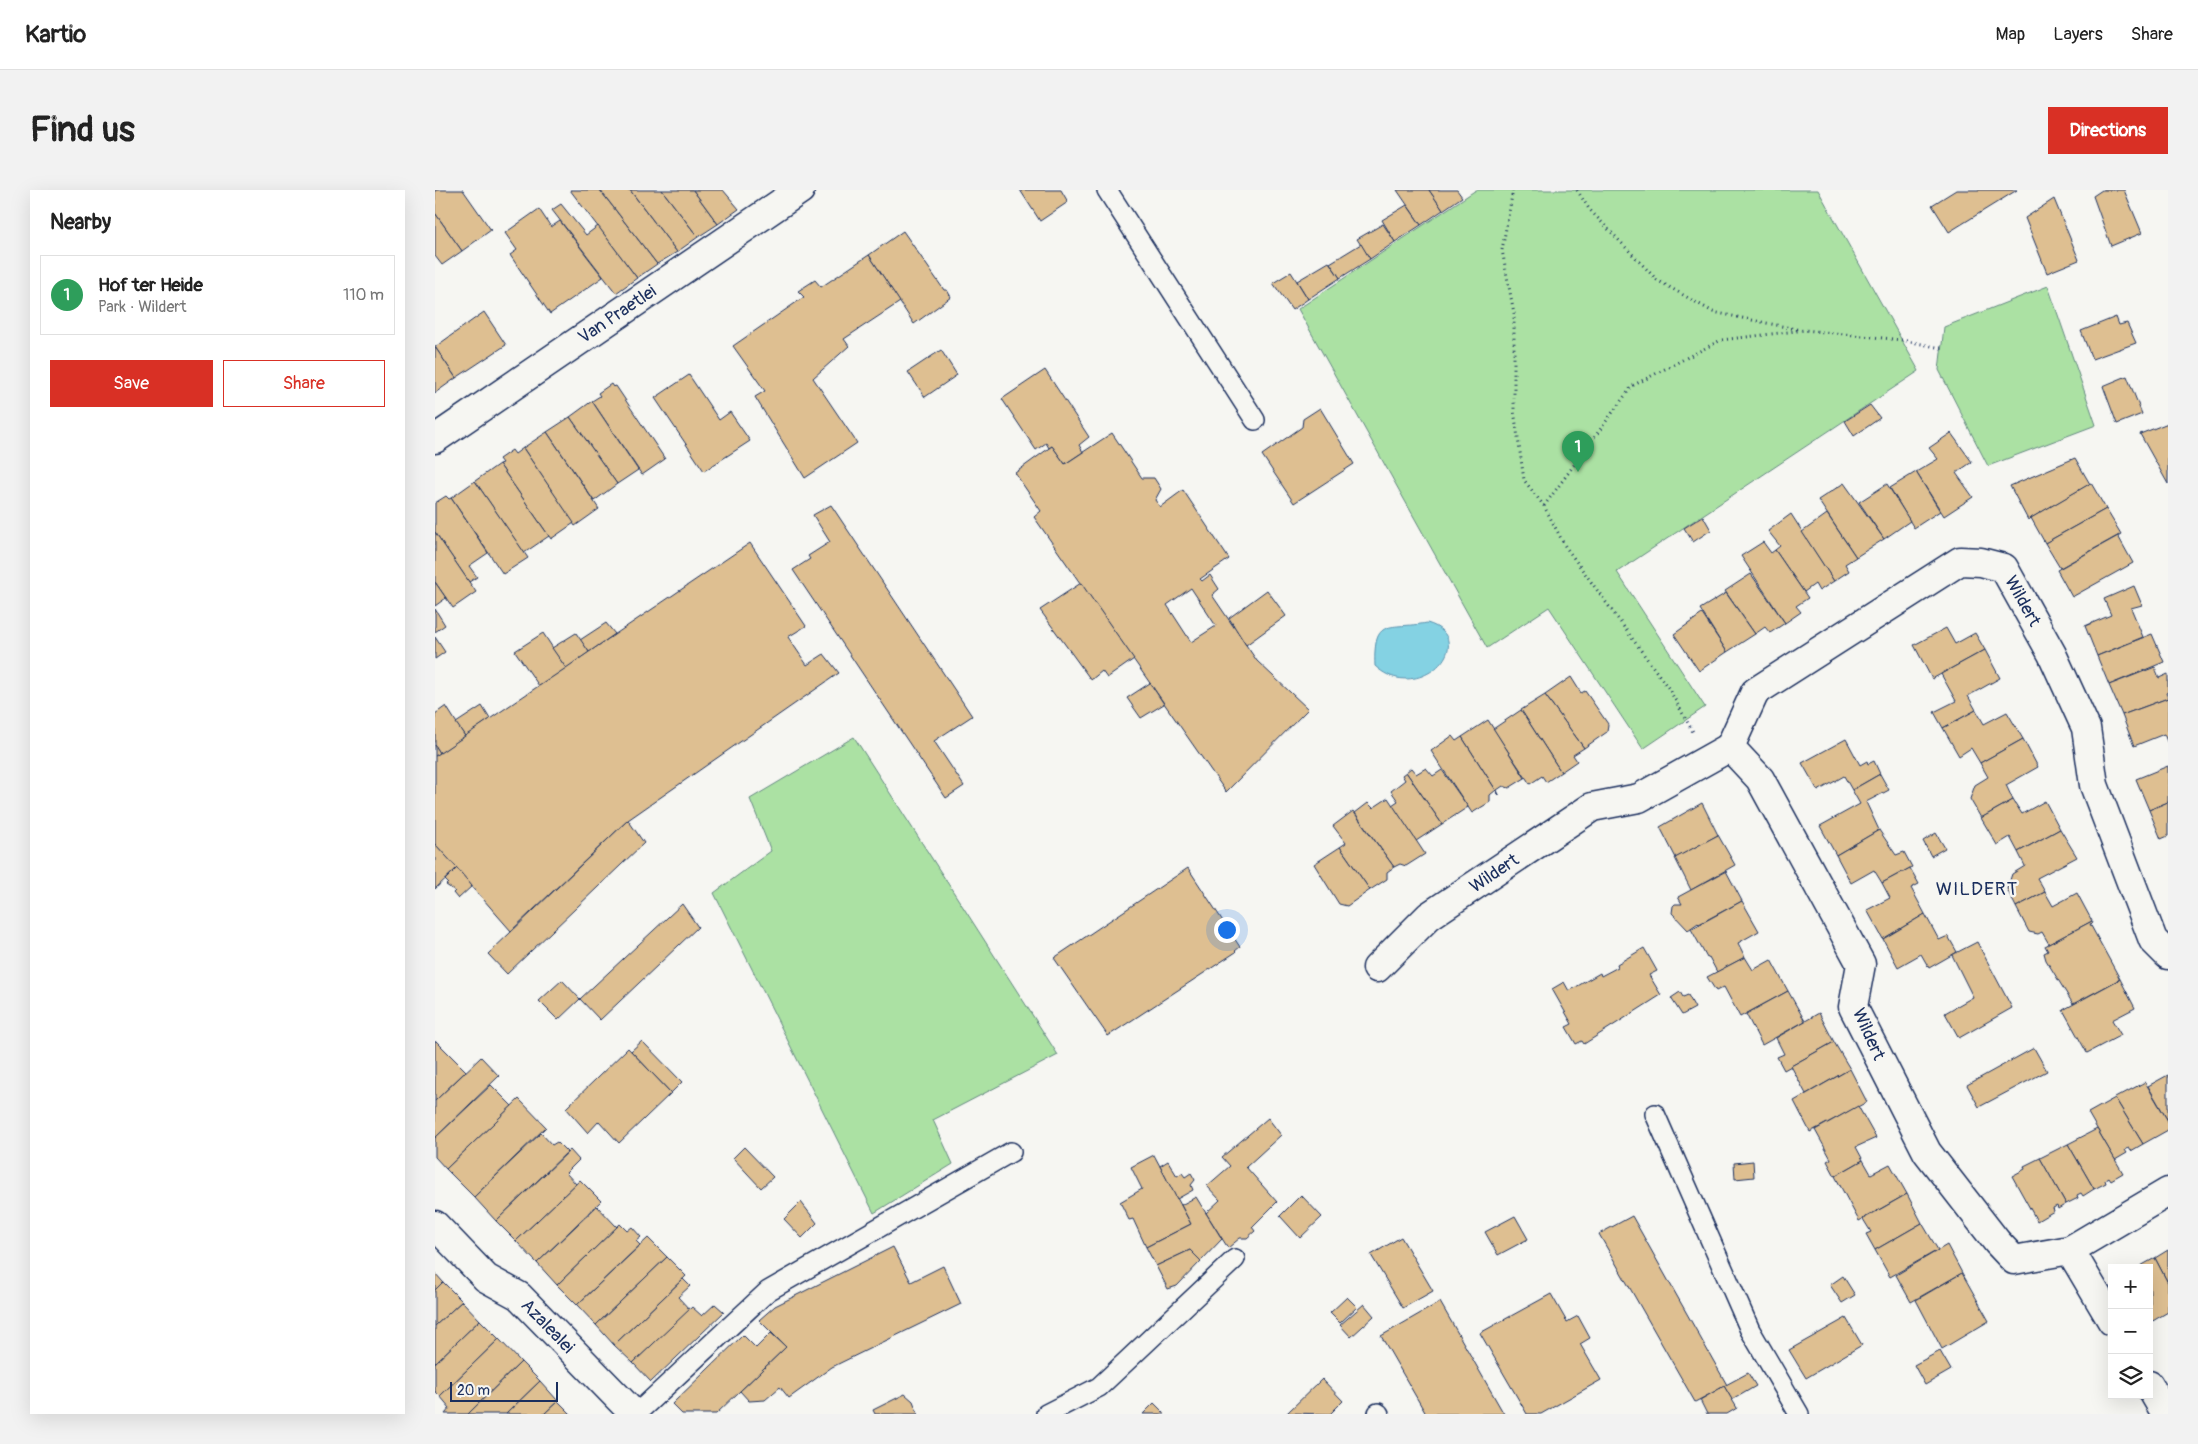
<!DOCTYPE html>
<meta charset="utf-8">
<style>
body{margin:0;font-family:Pangolin,sans-serif;background:#f2f2f2;color:#222}
.controls{position:absolute;right:15px;bottom:15px;display:grid;overflow:hidden;border-radius:0px;box-shadow:0 5px 20px #0002}
.controls button{width:45px;height:45px;display:grid;place-items:center;padding:0;border:0;border-bottom:1px solid #e0e0e0;background:#fff;color:#222;font:25px sans-serif}
.scale{position:absolute;left:15px;bottom:12px;width:108px;box-sizing:border-box;padding-left:5px;border:2px solid #1b2f5e;border-top:0;font-size:14px;line-height:18px;white-space:nowrap;color:#1b2f5e;-webkit-text-stroke:4px #f6f6f2;paint-order:stroke}
.you{position:absolute;left:791px;top:739px;width:18px;height:18px;margin:-12px;border:4px solid #fff;border-radius:50%;background:#1a73e8;box-shadow:0 0 0 8px #1a73e833}
.badge{display:grid;place-items:center;width:32px;height:32px;border-radius:50%;background:#d93025;color:#fff;font-size:16px;font-weight:700}
.pin{position:absolute;translate:-50% -41px;filter:drop-shadow(0 1px 2px #0008)}
.pin::after{content:'';position:absolute;top:26px;width:18px;height:15px;background:inherit;clip-path:polygon(0 0,100% 0,50% 100%)}
.list{margin:0;padding:0;list-style:none}
h2{display:flex;justify-content:space-between;align-items:center;height:65px;margin:0;padding:0 20px;font-size:21px}
h2 small{font-size:16px;font-weight:400;color:#767676}
.list li{display:grid;grid-template-columns:32px 1fr auto;gap:15px;align-items:center;box-sizing:border-box;height:80px;margin:0 10px 10px;padding:0 10px;border:1px solid #e0e0e0;border-radius:0px}
.list b{display:block;font-size:19px;white-space:nowrap}
.list p{margin:0;font-size:16px;white-space:nowrap;color:#767676}
.list em{font-size:16px;font-style:normal;color:#767676}
.actions{display:flex;gap:10px;padding:15px 20px}
.actions a{flex:1;padding:11px 0;border:1px solid #d93025;border-radius:0px;text-align:center;font-size:18px;color:#d93025}
.actions .main{background:#d93025;color:#fff}
.icon{flex:none;width:28px;height:28px;fill:none;stroke:currentColor;stroke-width:2;stroke-linecap:round;stroke-linejoin:round}
.map{position:relative;flex:none;width:1733px;height:1224px;overflow:hidden;border-radius:0px}
header{display:flex;align-items:center;gap:30px;box-sizing:border-box;height:70px;padding:0 25px;background:#fff;border-bottom:1px solid #e0e0e0}
header strong{font-size:24px}
nav{display:flex;gap:28px;margin-inline-start:auto;font-size:18px}
.intro{display:flex;align-items:center;justify-content:space-between;box-sizing:border-box;height:120px;padding:0 30px}
h1{margin:0;font-size:35px}
.button{padding:12px 22px;border-radius:0px;background:#d93025;color:#fff;font-size:18px;font-weight:700}
main{display:flex;gap:30px;padding:0 30px}
aside{flex:1;background:#fff;border-radius:0px;box-shadow:0 5px 20px #0002}
.map>svg:first-child{display:block}
</style>
<header>
<strong>Kartio</strong>
<nav><a>Map</a><a>Layers</a><a>Share</a></nav>
</header>
<div class="intro"><h1>Find us</h1><a class="button">Directions</a></div>
<main>
<aside>
<h2>Nearby<small></small></h2>
<ul class="list">
<li><span class="badge" style="background:#2e9e5b">1</span><div><b>Hof ter Heide</b><p>Park · Wildert</p></div><em>110 m</em></li>
</ul>
<div class="actions"><a class="main">Save</a><a>Share</a></div>
</aside>
<div class="map">
<svg width="1733" height="1224" viewBox="0 0 1733 1224">
<rect width="100%" height="100%" fill="#f6f6f2"/>
<filter id="ink" filterUnits="userSpaceOnUse"><feTurbulence type="fractalNoise" baseFrequency=".02" numOctaves="2"/><feDisplacementMap in="SourceGraphic" scale="10" xChannelSelector="R" yChannelSelector="G"/><feConvolveMatrix kernelMatrix="1 2 1 2 8 2 1 2 1" color-interpolation-filters="sRGB"/></filter>
<g filter="url(#ink)">
<g fill="#abe1a3" stroke="#638880">
<polygon points="1041,0 1383,0 1484,181 1182,382 1270,517 1208,559 1114,417 1052,458 863,119"/>
<polygon points="1613,96 1661,235 1553,276 1504,180 1509,137"/>
<polygon points="419,547 623,865 498,930 518,974 439,1023 279,703 336,661 315,609"/>
</g>
<path fill="#84d2e3" stroke="#5a91ae" d="M992,433C1047,449 984,517 940,476C938,426 954,440 992,433Z"/>
<g fill="#debf91" stroke="#1b2f5e" fill-rule="evenodd">
<polygon points="0,0 28,0 56,40 27,61 0,23"/>
<polygon points="135,0 165,0 222,74 202,88"/>
<polygon points="165,0 195,0 242,62 222,74"/>
<polygon points="195,0 227,0 263,47 242,62"/>
<polygon points="227,0 258,0 283,34 263,47"/>
<polygon points="258,0 288,0 304,19 283,34"/>
<polygon points="585,0 626,0 633,12 605,31"/>
<polygon points="962,0 994,0 1008,20 986,35"/>
<polygon points="994,0 1022,0 1027,7 1008,20"/>
<polygon points="1521,0 1582,0 1514,42 1497,15"/>
<polygon points="1667,0 1689,0 1707,43 1676,56 1658,6"/>
<polygon points="1619,9 1644,70 1612,83 1590,28"/>
<polygon points="126,14 151,45 163,36 202,88 181,103 117,20"/>
<polygon points="972,15 986,35 960,52 947,30"/>
<polygon points="104,19 116,37 125,31 168,87 115,124 75,65 82,60 70,43"/>
<polygon points="0,23 27,61 7,75 0,66"/>
<polygon points="948,34 960,52 935,69 922,49"/>
<polygon points="468,41 509,100 512,100 516,107 479,134 434,65"/>
<polygon points="926,54 935,69 905,88 895,73"/>
<polygon points="434,65 465,112 409,149 414,156 378,188 422,253 370,288 320,207 330,201 298,156 369,107 363,101 380,90 386,97"/>
<polygon points="894,72 905,88 873,109 862,91"/>
<polygon points="856,82 873,109 857,120 838,93"/>
<polygon points="49,122 71,155 21,188 0,157"/>
<polygon points="1681,127 1684,135 1692,133 1701,153 1657,169 1646,141"/>
<polygon points="0,157 21,188 0,203"/>
<polygon points="506,160 522,185 490,207 473,182"/>
<polygon points="610,180 654,247 644,255 648,262 630,274 617,256 614,258 611,253 601,260 567,209"/>
<polygon points="254,185 284,230 295,222 315,251 269,281 220,208"/>
<polygon points="1692,186 1707,224 1682,234 1668,196"/>
<polygon points="176,194 178,197 181,196 230,269 207,285 157,211 165,206 163,203"/>
<polygon points="157,211 203,280 182,294 135,227"/>
<polygon points="1435,215 1445,228 1419,246 1410,231"/>
<polygon points="885,218 919,274 859,313 827,265 867,237 868,229"/>
<polygon points="135,227 182,294 159,311 112,242"/>
<polygon points="1733,233 1733,294 1705,244"/>
<polygon points="112,242 164,319 140,336 88,258"/>
<path d="M677,243L707,288H719L726,299L720,310L725,317L748,300L794,369L765,389L767,391L775,385L784,399L777,405L822,471L873,519L791,602L599,327L606,321L580,283L617,256L630,274ZM756,398L781,436L756,452L732,415Z"/>
<polygon points="1516,243 1537,272 1521,283 1538,307 1509,326 1481,282 1503,269 1494,258"/>
<polygon points="88,258 139,333 116,349 64,274 67,273 64,269 77,260 80,264"/>
<polygon points="1640,268 1655,294 1593,330 1575,296"/>
<polygon points="64,274 114,346 89,363 40,291"/>
<polygon points="1481,282 1505,321 1479,338 1455,298"/>
<polygon points="40,291 93,368 68,384 16,308"/>
<polygon points="1409,293 1449,349 1421,367 1383,310"/>
<polygon points="1656,293 1671,319 1610,353 1596,328"/>
<polygon points="1452,294 1475,331 1449,349 1424,312"/>
<polygon points="11,306 14,309 16,308 53,363 34,376 42,387 34,392 0,342 0,313"/>
<polygon points="396,315 537,526 499,551 529,596 511,608 358,380 375,369 373,366 395,352 378,325"/>
<polygon points="1671,319 1686,344 1625,378 1610,353"/>
<polygon points="1356,324 1399,391 1384,401 1380,394 1369,402 1340,360 1345,356 1333,341"/>
<polygon points="1392,324 1421,367 1410,374 1414,381 1399,391 1367,342"/>
<polygon points="1268,326 1276,340 1258,352 1249,338"/>
<polygon points="0,342 41,402 18,418 0,392"/>
<polygon points="1683,346 1698,373 1637,407 1622,380"/>
<polygon points="1328,352 1336,363 1340,360 1373,408 1361,416 1366,422 1350,433 1306,366"/>
<polygon points="315,353 371,436 353,447 372,475 389,464 404,483 193,630 76,741 0,654 0,566"/>
<polygon points="1316,384 1350,433 1335,443 1330,437 1320,444 1290,401"/>
<polygon points="0,392 11,408 0,416"/>
<polygon points="646,393 699,469 672,488 667,481 656,490 605,420"/>
<polygon points="1699,396 1707,415 1696,418 1708,447 1662,466 1650,436 1676,425 1669,409"/>
<polygon points="832,400 851,426 811,455 794,428"/>
<polygon points="1291,403 1320,444 1292,462 1265,419"/>
<polygon points="0,419 10,435 0,442"/>
<polygon points="1267,424 1292,462 1264,481 1239,444"/>
<polygon points="171,433 180,444 154,462 145,450"/>
<polygon points="1511,438 1520,454 1540,443 1550,460 1497,489 1479,455"/>
<polygon points="108,443 131,478 104,496 80,461"/>
<polygon points="141,443 154,462 131,478 117,458"/>
<polygon points="1717,444 1729,472 1674,495 1662,466"/>
<polygon points="0,447 10,462 0,469"/>
<polygon points="1550,460 1565,488 1533,506 1541,520 1508,538 1499,522 1521,511 1506,484"/>
<polygon points="1720,477 1724,488 1733,484 1733,502 1731,503 1733,508 1687,525 1674,495"/>
<polygon points="1136,487 1146,503 1150,501 1173,534 1172,542 1149,558 1110,505"/>
<polygon points="715,493 729,514 706,528 692,508"/>
<polygon points="1110,505 1149,558 1138,565 1142,571 1126,582 1086,520"/>
<polygon points="1733,508 1733,554 1729,544 1699,556 1687,525"/>
<polygon points="11,516 30,546 5,563 0,555 0,524"/>
<polygon points="47,516 55,529 30,546 21,533"/>
<polygon points="1086,520 1126,582 1111,592 1107,586 1095,594 1058,539"/>
<polygon points="1541,520 1549,534 1572,522 1588,549 1545,573 1536,558 1524,566 1508,538"/>
<polygon points="1053,530 1090,588 1074,598 1068,596 1062,600 1064,605 1027,547"/>
<polygon points="1017,546 1021,551 1027,547 1064,605 1061,600 1055,605 1055,612 1037,623 996,561"/>
<polygon points="1411,549 1425,575 1432,571 1433,574 1439,571 1445,584 1417,600 1409,586 1383,601 1367,573"/>
<polygon points="1588,549 1603,577 1571,595 1578,610 1546,628 1535,609 1540,595 1553,587 1545,573"/>
<polygon points="0,555 5,563 0,566"/>
<polygon points="1733,576 1733,612 1714,620 1701,589"/>
<polygon points="976,578 981,584 991,578 998,586 1007,580 1033,617 1007,634 971,582"/>
<polygon points="971,582 1007,634 981,651 957,615 963,611 956,601 970,590 967,585"/>
<polygon points="1445,584 1454,600 1431,612 1444,640 1401,665 1385,636 1425,614 1417,600"/>
<polygon points="953,608 990,664 971,676 965,674 959,677 920,623 933,613 938,618"/>
<polygon points="1578,610 1587,624 1610,611 1625,639 1583,662 1575,647 1562,655 1546,628"/>
<polygon points="1733,612 1733,646 1726,649 1714,620"/>
<polygon points="1267,613 1283,645 1241,668 1225,637"/>
<polygon points="918,621 959,677 952,682 952,689 935,700 905,657 911,653 898,636"/>
<polygon points="193,630 209,653 72,784 53,764"/>
<polygon points="1625,639 1642,667 1602,688 1610,702 1581,717 1572,699 1577,684 1590,676 1583,662"/>
<polygon points="1444,640 1461,665 1469,662 1477,677 1447,693 1439,680 1416,693 1401,665"/>
<polygon points="1501,643 1510,658 1496,666 1488,651"/>
<polygon points="1283,645 1300,675 1256,700 1240,668"/>
<polygon points="0,654 22,678 0,699"/>
<polygon points="905,657 935,700 912,716 904,714 879,674"/>
<polygon points="22,678 37,696 23,709 18,703 20,701 11,695 13,693 10,690"/>
<polygon points="753,678 805,757 800,761 801,762 673,846 619,768"/>
<polygon points="1475,678 1484,694 1476,698 1490,724 1448,749 1432,720 1455,708 1447,693"/>
<polygon points="1291,681 1307,711 1264,734 1263,733 1253,740 1237,723 1238,716 1240,714 1247,714 1243,707"/>
<polygon points="1610,702 1618,716 1642,703 1657,731 1614,754 1607,742 1603,744 1594,742 1581,717"/>
<polygon points="1307,711 1324,741 1303,753 1310,767 1282,782 1274,767 1272,768 1256,739"/>
<polygon points="247,714 263,737 165,830 145,809"/>
<polygon points="1490,724 1504,750 1513,746 1522,762 1494,778 1486,764 1463,777 1448,749"/>
<polygon points="1657,731 1658,733 1655,734 1685,789 1638,814 1611,770 1609,763 1613,761 1610,756"/>
<polygon points="1542,752 1577,818 1524,848 1510,823 1538,807 1517,765"/>
<polygon points="1209,758 1222,781 1214,785 1226,805 1149,854 1147,851 1141,854 1131,837 1137,834 1117,799 1129,792 1134,801 1165,783 1166,786 1183,777 1182,774"/>
<polygon points="1310,767 1318,780 1336,770 1353,801 1305,827 1289,797 1281,801 1272,787"/>
<polygon points="1685,789 1700,818 1677,830 1686,845 1652,863 1628,820"/>
<polygon points="127,790 145,809 123,830 104,811"/>
<polygon points="1353,801 1370,831 1327,855 1311,824"/>
<polygon points="1245,802 1248,807 1253,805 1260,818 1247,825 1236,808"/>
<polygon points="1384,823 1399,852 1349,880 1342,867 1349,864 1341,848"/>
<polygon points="1,851 31,881 0,911 0,852"/>
<polygon points="207,851 247,892 236,903 196,861"/>
<polygon points="1399,852 1415,879 1371,904 1356,876"/>
<polygon points="193,858 236,903 184,953 164,931 153,943 131,918"/>
<polygon points="1599,858 1612,881 1544,917 1532,895"/>
<polygon points="46,867 64,886 0,948 0,911"/>
<polygon points="1415,879 1432,912 1375,942 1359,911"/>
<polygon points="1733,885 1733,931 1713,896"/>
<polygon points="1710,892 1733,931 1733,940 1708,954 1680,908"/>
<polygon points="56,895 77,916 11,979 0,967 0,948"/>
<polygon points="1680,908 1708,954 1696,961 1694,958 1690,960 1692,963 1680,970 1653,923"/>
<polygon points="84,909 111,937 39,1007 11,979"/>
<polygon points="1423,916 1441,948 1421,957 1428,970 1400,986 1392,971 1396,969 1380,940"/>
<polygon points="833,928 846,945 811,977 842,1012 817,1037 820,1041 812,1048 805,1048 793,1058 771,1023 785,1010 772,996 795,976 787,967"/>
<polygon points="1662,939 1688,983 1676,990 1674,987 1670,990 1671,993 1659,999 1633,954"/>
<polygon points="106,943 117,955 122,952 132,962 61,1031 39,1007"/>
<polygon points="1633,954 1659,999 1648,1006 1646,1003 1642,1005 1643,1008 1631,1014 1605,968"/>
<polygon points="309,957 338,987 326,998 298,968"/>
<polygon points="135,960 144,970 131,983 141,994 81,1051 61,1031"/>
<polygon points="719,965 756,1034 711,1057 698,1029 694,1030 685,1012 707,999 696,977"/>
<polygon points="1605,968 1631,1014 1623,1019 1622,1016 1618,1018 1619,1021 1602,1031 1577,986 1590,979 1589,976"/>
<polygon points="1428,970 1436,984 1455,974 1472,1004 1424,1031 1400,986"/>
<polygon points="733,971 742,986 747,983 750,987 756,983 760,990 756,995 758,1000 742,1009 725,976"/>
<polygon points="1318,971 1319,987 1300,989 1299,973"/>
<polygon points="145,990 166,1011 102,1073 81,1051"/>
<polygon points="1472,1004 1487,1033 1440,1060 1431,1044 1436,1042 1428,1029"/>
<polygon points="866,1005 887,1027 865,1048 845,1026"/>
<polygon points="761,1007 787,1049 766,1071 755,1060 721,1076 711,1057 756,1034 746,1015"/>
<polygon points="366,1012 382,1033 367,1048 349,1029"/>
<polygon points="162,1016 182,1037 122,1095 102,1073"/>
<polygon points="1080,1026 1093,1049 1063,1065 1050,1042"/>
<polygon points="1197,1026 1292,1195 1260,1212 1164,1044"/>
<polygon points="1487,1033 1503,1060 1455,1087 1440,1060"/>
<polygon points="185,1034 192,1041 197,1037 206,1047 201,1051 205,1055 142,1115 122,1095"/>
<polygon points="966,1047 998,1101 968,1118 936,1065"/>
<polygon points="213,1048 232,1067 161,1135 142,1115"/>
<polygon points="1512,1055 1527,1083 1476,1112 1461,1085"/>
<polygon points="458,1057 476,1092 508,1076 526,1114 397,1177 354,1208 345,1197 330,1210 314,1211 305,1201 351,1157 324,1130 340,1116"/>
<polygon points="755,1060 766,1071 742,1096 733,1099 721,1076"/>
<polygon points="1733,1060 1733,1093 1720,1068"/>
<polygon points="232,1067 251,1086 179,1155 161,1135"/>
<polygon points="1720,1068 1733,1093 1733,1122 1716,1132 1714,1078 1702,1078"/>
<polygon points="0,1083 8,1092 0,1100"/>
<polygon points="1527,1083 1554,1131 1507,1159 1481,1110"/>
<polygon points="1408,1086 1420,1105 1407,1113 1395,1095"/>
<polygon points="248,1089 255,1096 243,1107 255,1120 198,1173 179,1155"/>
<polygon points="8,1092 27,1111 0,1136 0,1100"/>
<polygon points="1116,1104 1132,1132 1143,1126 1155,1148 1145,1154 1166,1190 1106,1224 1092,1224 1045,1143"/>
<polygon points="912,1107 922,1117 905,1133 895,1123"/>
<polygon points="27,1111 45,1130 0,1173 0,1136"/>
<polygon points="1005,1112 1069,1224 991,1224 946,1146"/>
<polygon points="280,1114 289,1122 216,1192 198,1173 257,1117 267,1126"/>
<polygon points="929,1114 939,1126 916,1147 905,1135"/>
<polygon points="1411,1128 1427,1155 1371,1188 1354,1160"/>
<polygon points="45,1130 64,1149 5,1206 0,1201 0,1173"/>
<polygon points="336,1143 351,1157 281,1224 247,1224 237,1214 308,1145 321,1158"/>
<polygon points="64,1149 86,1172 33,1224 10,1224 15,1218 5,1206"/>
<polygon points="1505,1161 1516,1180 1490,1195 1479,1175"/>
<polygon points="86,1172 105,1191 71,1224 33,1224"/>
<polygon points="1313,1183 1321,1196 1297,1210 1289,1196"/>
<polygon points="887,1189 908,1211 895,1224 852,1223"/>
<polygon points="105,1191 123,1211 109,1224 71,1224"/>
<polygon points="1289,1196 1302,1218 1292,1224 1272,1224 1265,1210"/>
<polygon points="470,1204 478,1211 483,1224 440,1224 438,1220"/>
<polygon points="123,1211 136,1224 109,1224"/>
<polygon points="719,1213 730,1224 708,1224"/>
</g>
<g fill="none" stroke-linecap="round" stroke-linejoin="round">
<g stroke="#1b2f5e" stroke-width="22">
<g id="lane">
<polyline points="672,0 820,230"/>
<polyline points="1220,924 1315,1140 1364,1224"/>
<polyline points="943,1223 944,1224"/>
<polyline points="201,1224 333,1101 576,962"/>
<polyline points="611,1224 664,1197 800,1069"/>
</g>
</g>
<g stroke="#1b2f5e" stroke-width="31">
<g id="street">
<polyline points="0,249 365,0"/>
<polyline points="1733,765 1718,750 1659,595 1651,538 1617,464 1569,378 1546,372 1525,371 1320,502 1295,557 1325,589 1426,774 1418,817 1492,962 1562,1052 1579,1070 1635,1060 1733,1002"/>
<polyline points="942,778 994,726 1157,617 1204,608 1295,557"/>
<polyline points="0,1035 51,1088 84,1106 199,1224"/>
<polyline points="1635,1060 1677,1131"/>
<polyline points="1714,1195 1731,1224"/>
</g>
</g>
<g stroke="#1b2f5e" stroke-width="3" stroke-dasharray="1 4" stroke-linecap="butt">
<polyline points="1078,0 1067,60 1079,123 1079,220 1089,290 1109,316 1130,356 1234,499 1258,542"/>
<polyline points="1142,0 1154,19 1222,90 1278,122 1366,140"/>
<polyline points="1109,316 1197,196 1286,150 1370,140 1467,150 1506,158"/>
</g>
<use href="#lane" stroke="#f6f6f2" stroke-width="19"/>
<use href="#street" stroke="#f6f6f2" stroke-width="28"/>
</g>
</g>
<g text-anchor="middle" stroke-width="5" stroke-linejoin="round" paint-order="stroke">
<g font-size="18" fill="#1b2f5e" stroke="#f6f6f2">
<text transform="translate(182 124) rotate(-34)" y="6">Van Praetlei</text>
<text transform="translate(1588 411) rotate(61)" y="6">Wildert</text>
<text transform="translate(1059 683) rotate(-34)" y="6">Wildert</text>
<text transform="translate(1434 844) rotate(66)" y="6">Wildert</text>
<text transform="translate(113 1136) rotate(46)" y="6">Azalealei</text>
</g>
<g font-size="19" letter-spacing="1" fill="#1b2f5e" stroke="#f6f6f2">
<text x="1542" y="705">WILDERT</text>
</g>
</g>
</svg>
<div class="controls">
<button>+</button>
<button>−</button>
<button><svg class="icon" aria-label="layers" viewBox="0 0 24 24"><path d="M12 4l9 5-9 5-9-5zM3 14l9 5 9-5"/></svg></button>
</div>
<div class="scale">20 m</div>
<div class="you"></div>
<div class="pin badge" style="left:1143px;top:282px;background:#2e9e5b">1</div>
</div>
</main>
